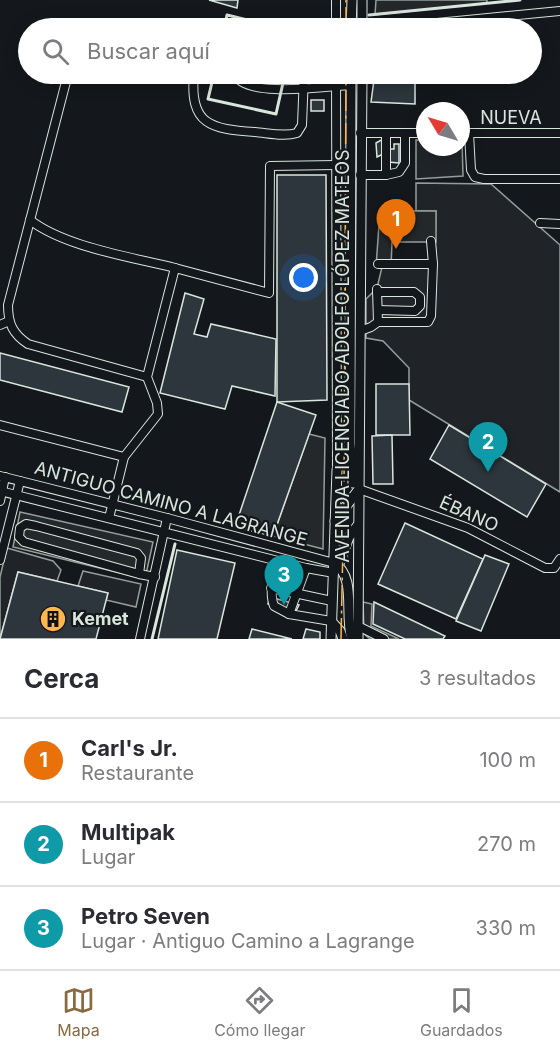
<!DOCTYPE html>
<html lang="es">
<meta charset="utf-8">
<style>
body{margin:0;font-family:Inter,sans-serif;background:#f2f2f3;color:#2b2b33}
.compass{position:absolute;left:416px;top:102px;width:54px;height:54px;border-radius:50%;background:#fff;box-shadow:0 3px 15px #0003;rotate:308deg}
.you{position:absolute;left:304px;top:278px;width:21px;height:21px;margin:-15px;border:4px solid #fff;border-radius:50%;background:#1a73e8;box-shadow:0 0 0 9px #1a73e833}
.badge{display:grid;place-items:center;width:39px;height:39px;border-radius:50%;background:#8a6a3f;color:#fff;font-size:20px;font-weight:700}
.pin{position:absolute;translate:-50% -50px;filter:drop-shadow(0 2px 3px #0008)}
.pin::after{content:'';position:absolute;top:32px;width:21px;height:18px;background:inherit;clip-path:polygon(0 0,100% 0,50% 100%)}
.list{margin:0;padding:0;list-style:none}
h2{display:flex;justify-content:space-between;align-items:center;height:78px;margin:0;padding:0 24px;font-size:26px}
h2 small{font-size:20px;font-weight:400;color:#7c7c81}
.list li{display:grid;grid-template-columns:39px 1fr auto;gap:18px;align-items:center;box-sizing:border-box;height:84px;padding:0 24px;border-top:2px solid #e1e1e2}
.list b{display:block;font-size:22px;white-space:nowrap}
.list p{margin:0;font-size:20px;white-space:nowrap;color:#7c7c81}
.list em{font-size:20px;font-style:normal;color:#7c7c81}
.icon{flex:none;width:33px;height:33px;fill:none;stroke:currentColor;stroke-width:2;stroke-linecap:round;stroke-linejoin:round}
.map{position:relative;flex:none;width:560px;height:639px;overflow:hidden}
.search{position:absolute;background:#fff;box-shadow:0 3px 15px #0003;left:18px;right:18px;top:18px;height:66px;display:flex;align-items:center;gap:15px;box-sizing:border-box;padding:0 21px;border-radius:33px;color:#7c7c81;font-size:22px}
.sheet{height:330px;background:#fff}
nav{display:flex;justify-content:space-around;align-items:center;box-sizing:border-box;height:84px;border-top:2px solid #e1e1e2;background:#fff;font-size:16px;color:#7c7c81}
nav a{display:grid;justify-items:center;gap:3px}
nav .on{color:#8a6a3f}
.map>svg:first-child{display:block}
</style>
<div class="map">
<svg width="560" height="639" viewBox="0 0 560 639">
<rect width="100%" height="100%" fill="#14181c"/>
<g fill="#202428" stroke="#939e99" stroke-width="1.5">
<polygon points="416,140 425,140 425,147 461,147 462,140 463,176 416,179"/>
<polygon points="416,183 491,184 560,245 560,492 409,400 409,368 383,341 366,338 366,299 377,288 382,267 435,266 436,211 416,211"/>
<polygon points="7,548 53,561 61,570 57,581 18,572 0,639 0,577"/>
<polygon points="83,571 141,584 136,607 106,600 108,593 78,586"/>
</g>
<g fill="#24282b" stroke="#939e99" stroke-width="1.5">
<polygon points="376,0 487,0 487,3 375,15"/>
<polygon points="380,211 436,211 436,242 392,242 391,267 376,267"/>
<polygon points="309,434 325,438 323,549 273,536"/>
<polygon points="20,512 153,542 145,579 13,547"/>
<polygon points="363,602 372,604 371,626 399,639 370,639 364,634"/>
</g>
<g fill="#2c363c" stroke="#d8e6dc" stroke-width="1.5">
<polygon points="209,0 238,0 237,8"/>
<polygon points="374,74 473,74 473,82 374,80"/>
<polygon points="374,80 415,81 415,104 371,102"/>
<rect x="311" y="100" width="13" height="11"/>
<polygon points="383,139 383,154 377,157 376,143"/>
<polygon points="394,144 399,144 399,163 388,162 388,149 394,149"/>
<polygon points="277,175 326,175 327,400 277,402"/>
<polygon points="185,293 204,299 194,334 207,337 211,324 276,339 275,396 232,386 225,409 160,393"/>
<polygon points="0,353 129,387 122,412 0,380"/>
<polygon points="376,384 409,384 410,435 376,435"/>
<polygon points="277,402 316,415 273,536 235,527"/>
<polygon points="449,425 546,484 527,517 430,459"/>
<polygon points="392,435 393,484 373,484 372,436"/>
<polygon points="405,523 483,559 456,619 378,584"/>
<polygon points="177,550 235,563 217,639 158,639"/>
<polygon points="485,555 509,564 481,631 456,621"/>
<polygon points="18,572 108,593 96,639 0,639"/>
<polygon points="270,597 299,605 296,611 268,604"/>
<polygon points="374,602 445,636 443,639 405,639 373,624"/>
<polygon points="252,629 292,639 249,639"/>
<polygon points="306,629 320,632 320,639 303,639"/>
</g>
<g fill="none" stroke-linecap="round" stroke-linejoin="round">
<g stroke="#d8e6dc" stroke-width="10">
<g id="minor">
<polyline points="336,28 336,0"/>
<polyline points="386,28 560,11"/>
<path d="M68,74L8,305C8,324 13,334 28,344L147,377"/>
<path d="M194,74C189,125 211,129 255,132C268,133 284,137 297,133L302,125L304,74"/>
<path d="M235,74C244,99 328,86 351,85"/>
<polyline points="336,74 337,468"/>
<polyline points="360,133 425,133"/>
<polyline points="386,133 386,175"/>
<polyline points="461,133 560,133"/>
<polyline points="469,133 471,170 475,177 484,179 560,179"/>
<polyline points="360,175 386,175 399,172 405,163 405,133"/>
<path d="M30,220C65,247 131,257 175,268"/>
<polyline points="540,223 560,224"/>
<polyline points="378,264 433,264 431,241"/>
<polyline points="377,289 378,322"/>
<polyline points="377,292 414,292 420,297 420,306 415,311 378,310"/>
<polyline points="0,325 9,321"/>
<polyline points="360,331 371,327 378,322 428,322 431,316 433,264"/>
<polyline points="0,425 124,457"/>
<polyline points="0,476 167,518 334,563"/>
<polyline points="359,489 468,528 545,568 554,568 560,559"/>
<polyline points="0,491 306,568 334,573"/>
<polyline points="0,501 5,477"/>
<polyline points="109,518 124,457 158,414 157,403 147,377 175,268 269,293 270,166 336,165"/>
<polyline points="0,560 20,481"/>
<path d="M280,561C275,576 268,591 274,606L289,614L331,621"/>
<polyline points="139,574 141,558 137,553 36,526 26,524 20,528 19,537 24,542 139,574 155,577"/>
<polyline points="271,588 332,601"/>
<polyline points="289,614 306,568"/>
<polyline points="358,626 384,639"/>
<polyline points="140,639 167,518"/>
</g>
</g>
<g stroke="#d8e6dc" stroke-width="11">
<g id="major">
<polyline points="362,0 362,28"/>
<polyline points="351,28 352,0"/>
<polyline points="350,443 353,483"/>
<polyline points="335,521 359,489"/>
<path d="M334,563C357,577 344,615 352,639"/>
<polyline points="337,569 349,537 358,525"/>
<polyline points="331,621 340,631 343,639"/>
<polyline points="331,639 337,470 350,441 351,74"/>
<polyline points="358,639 362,74"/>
</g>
</g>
<use href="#minor" stroke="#14181c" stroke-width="8"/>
<use href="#major" stroke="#14181c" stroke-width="9"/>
<g stroke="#d8e6dc" stroke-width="3">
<polyline points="369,15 520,0"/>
<polyline points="224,28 227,15 281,28"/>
<polyline points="214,74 208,99 276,114 285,74"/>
<polyline points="152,639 175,544"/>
</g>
<g stroke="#ffb74d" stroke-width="1.5" stroke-dasharray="21 4.5 3 4.5" stroke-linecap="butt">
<polyline points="346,28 346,0"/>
<polyline points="341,639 344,494 346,74"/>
</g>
</g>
<defs>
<g id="building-disc" transform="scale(1.35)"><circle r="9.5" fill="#ffb74d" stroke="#14181c"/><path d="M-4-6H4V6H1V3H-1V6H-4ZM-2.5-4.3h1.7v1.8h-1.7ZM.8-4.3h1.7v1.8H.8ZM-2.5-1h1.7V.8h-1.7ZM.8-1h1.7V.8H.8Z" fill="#111"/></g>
</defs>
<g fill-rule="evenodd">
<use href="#building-disc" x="53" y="619"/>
</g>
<g text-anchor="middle" stroke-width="4.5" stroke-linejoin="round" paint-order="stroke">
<g font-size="18" fill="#d8e6dc" stroke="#14181c">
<text x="511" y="124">NUEVA</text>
<text transform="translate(343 356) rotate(-90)" y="6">AVENIDA LICENCIADO ADOLFO LÓPEZ MATEOS</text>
<text transform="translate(171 504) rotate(15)" y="6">ANTIGUO CAMINO A LAGRANGE</text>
<text transform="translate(469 514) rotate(24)" y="6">ÉBANO</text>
</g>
<g font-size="18" font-weight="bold" fill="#d8e6dc" stroke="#14181c" text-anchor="start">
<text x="72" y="625">Kemet</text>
</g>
</g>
</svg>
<svg class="compass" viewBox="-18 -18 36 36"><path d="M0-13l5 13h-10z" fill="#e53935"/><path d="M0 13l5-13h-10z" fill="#7c7c81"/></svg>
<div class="you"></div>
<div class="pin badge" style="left:396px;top:249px;background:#e8710a">1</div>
<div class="pin badge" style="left:488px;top:472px;background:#0f9aa8">2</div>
<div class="pin badge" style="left:284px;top:605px;background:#0f9aa8">3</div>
<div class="search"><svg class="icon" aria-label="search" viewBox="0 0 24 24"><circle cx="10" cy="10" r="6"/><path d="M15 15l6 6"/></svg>Buscar aquí</div>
</div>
<section class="sheet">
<h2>Cerca<small>3 resultados</small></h2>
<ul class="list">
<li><span class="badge" style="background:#e8710a">1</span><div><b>Carl's Jr.</b><p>Restaurante</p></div><em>100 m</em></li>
<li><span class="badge" style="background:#0f9aa8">2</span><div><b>Multipak</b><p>Lugar</p></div><em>270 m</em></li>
<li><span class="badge" style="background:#0f9aa8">3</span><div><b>Petro Seven</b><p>Lugar · Antiguo Camino a Lagrange</p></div><em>330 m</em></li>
</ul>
</section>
<nav>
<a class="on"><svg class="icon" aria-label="map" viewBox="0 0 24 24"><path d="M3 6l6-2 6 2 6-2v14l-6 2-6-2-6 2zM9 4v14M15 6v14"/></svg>Mapa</a>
<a><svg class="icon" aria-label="directions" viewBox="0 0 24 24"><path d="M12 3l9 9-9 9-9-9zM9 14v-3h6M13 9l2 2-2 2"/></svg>Cómo llegar</a>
<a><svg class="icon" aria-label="saved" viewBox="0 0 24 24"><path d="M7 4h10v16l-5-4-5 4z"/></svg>Guardados</a>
</nav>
